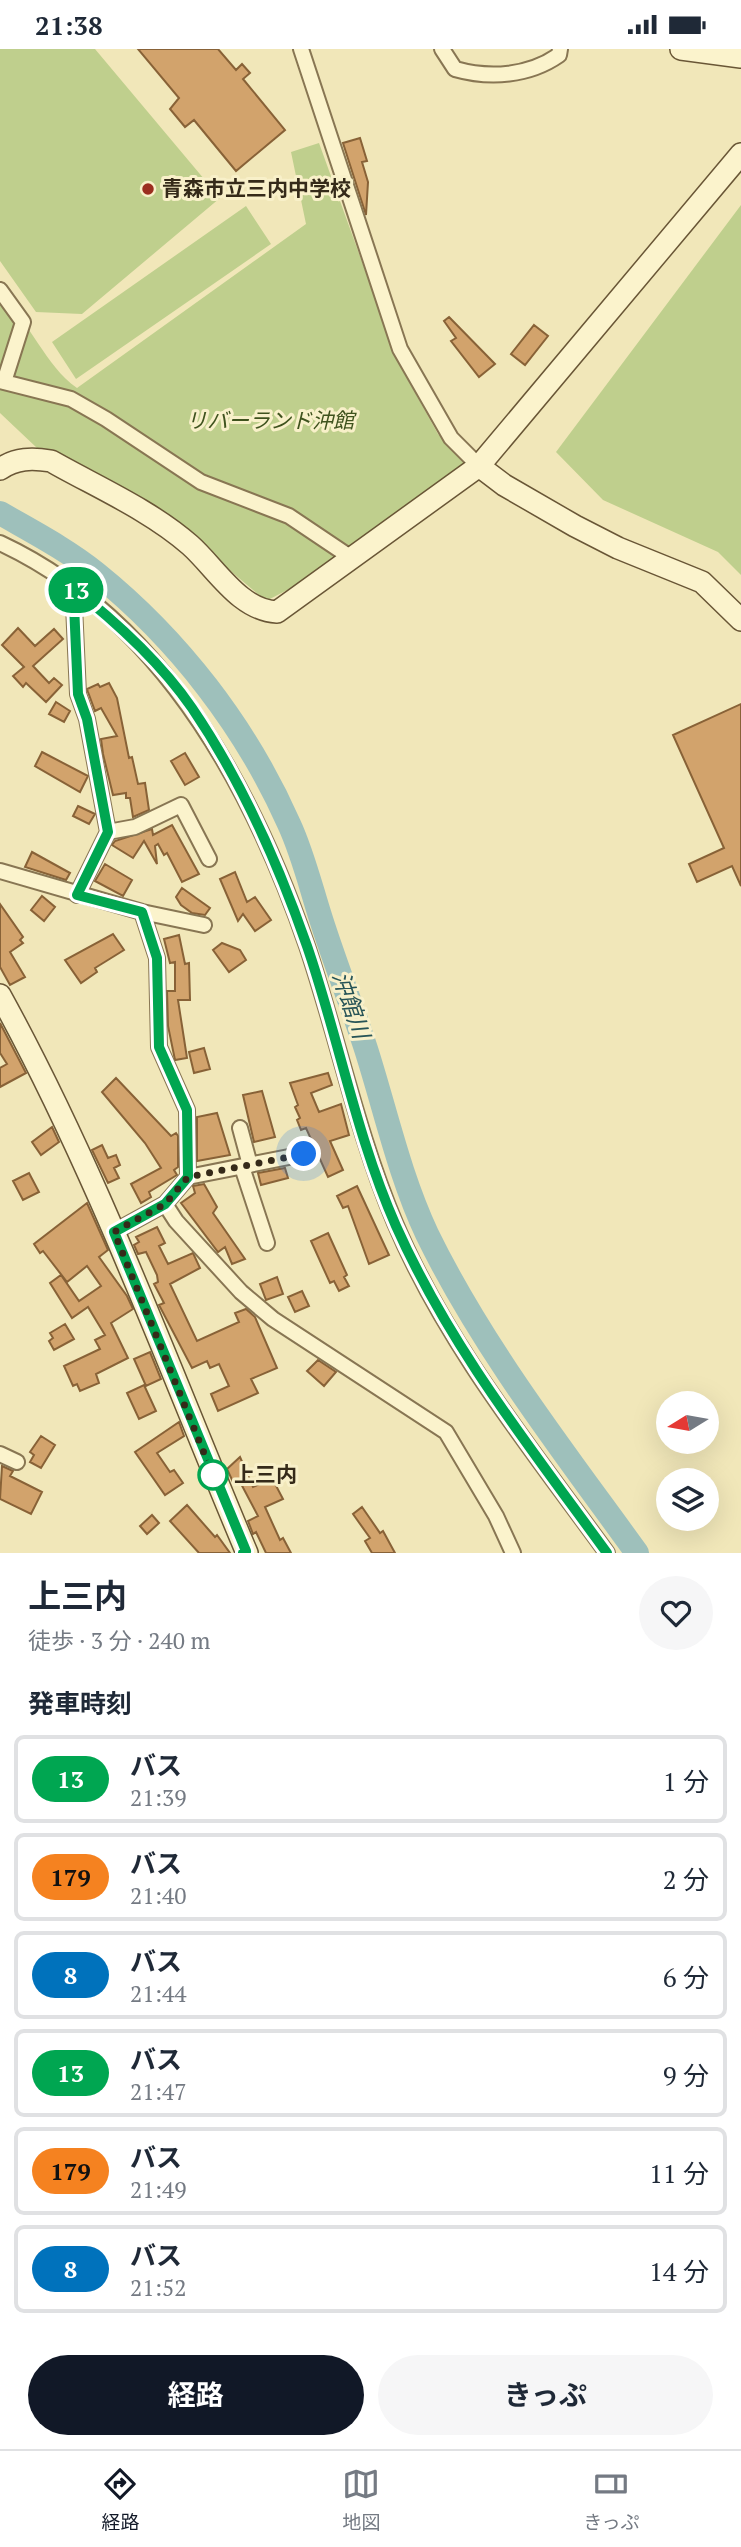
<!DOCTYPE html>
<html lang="ja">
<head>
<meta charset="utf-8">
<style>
	:root { --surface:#fff; --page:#f6f6f7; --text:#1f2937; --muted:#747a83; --line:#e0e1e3; --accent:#111827 }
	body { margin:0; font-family:"PT Serif","Noto Sans JP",serif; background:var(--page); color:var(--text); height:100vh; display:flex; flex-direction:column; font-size:26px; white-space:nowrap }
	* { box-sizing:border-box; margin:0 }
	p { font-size:23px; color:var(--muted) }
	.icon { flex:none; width:38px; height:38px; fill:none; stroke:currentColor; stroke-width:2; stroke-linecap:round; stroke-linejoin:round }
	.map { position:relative; height:1504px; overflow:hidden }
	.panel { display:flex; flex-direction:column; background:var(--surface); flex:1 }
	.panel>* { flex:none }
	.badge { padding:0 14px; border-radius:23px; font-size:24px; line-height:46px }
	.needle { width:46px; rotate:259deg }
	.buttons { position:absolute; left:656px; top:1342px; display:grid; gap:14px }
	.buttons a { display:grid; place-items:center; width:63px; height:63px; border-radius:50%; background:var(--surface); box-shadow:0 7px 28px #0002; font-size:35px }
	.you { position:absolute; width:35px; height:35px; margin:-18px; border:5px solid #fff; border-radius:50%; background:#1a73e8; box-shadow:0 0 0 10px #1a73e833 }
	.map>.badge { position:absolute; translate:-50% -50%; box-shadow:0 0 0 4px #fff }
	h2 { padding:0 28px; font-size:26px; line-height:63px }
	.round { display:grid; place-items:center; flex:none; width:74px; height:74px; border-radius:37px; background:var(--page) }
	.overview { display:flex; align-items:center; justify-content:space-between; height:119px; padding:0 28px }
	h1 { font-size:33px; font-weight:700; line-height:52px }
	.cta { display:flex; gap:14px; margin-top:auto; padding:14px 28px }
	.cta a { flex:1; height:80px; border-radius:42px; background:var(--accent); color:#fff; font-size:28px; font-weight:700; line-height:80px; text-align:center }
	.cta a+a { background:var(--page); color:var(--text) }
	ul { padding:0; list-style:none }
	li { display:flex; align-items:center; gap:21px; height:88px; margin:0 14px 10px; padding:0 14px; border:4px solid var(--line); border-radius:10px }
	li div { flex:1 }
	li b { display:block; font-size:26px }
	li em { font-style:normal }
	li .badge { min-width:77px; font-weight:700; text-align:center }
	.status { display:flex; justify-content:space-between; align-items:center; height:49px; padding:0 35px; background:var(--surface); direction:ltr }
	.status svg { height:19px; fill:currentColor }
	.tab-bar { display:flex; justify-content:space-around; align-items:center; height:98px; border-top:2px solid var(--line); background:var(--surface); font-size:19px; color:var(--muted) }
	.tab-bar a { display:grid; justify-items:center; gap:4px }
	.tab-bar .active { color:var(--accent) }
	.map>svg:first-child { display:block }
	.green { fill:#bfcf8d }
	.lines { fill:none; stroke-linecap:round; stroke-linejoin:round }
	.river { stroke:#9ec0bb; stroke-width:24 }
	.building { fill:#d2a36c; stroke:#886237; stroke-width:2 }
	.street-casing { stroke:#887653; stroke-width:18 }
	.secondary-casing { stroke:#695636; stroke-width:24 }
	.street { stroke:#fbf3cc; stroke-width:14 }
	.secondary { stroke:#fbf3cc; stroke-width:21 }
	.line-casing { stroke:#fff; stroke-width:16 }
	.line { stroke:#00a651; stroke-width:10 }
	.walk { stroke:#352a19; stroke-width:7; stroke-dasharray:0 12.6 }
	.poi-dot { fill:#9b2e1f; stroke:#f8f0c9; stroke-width:2.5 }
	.stop-dot { fill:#fff; stroke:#00a651; stroke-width:3.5 }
	.labels { text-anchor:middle; stroke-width:6; stroke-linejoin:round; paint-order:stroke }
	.poi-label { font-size:21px; font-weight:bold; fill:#352a19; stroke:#f8f0c9; text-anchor:start }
	.park-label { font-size:21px; font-style:italic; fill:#3f531e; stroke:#f8f0c9 }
	.stop-label { font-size:21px; font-weight:bold; fill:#352a19; stroke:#f8f0c9; text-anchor:start }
	.water-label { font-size:23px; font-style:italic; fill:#275457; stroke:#f8f0c9 }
</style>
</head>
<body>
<div class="status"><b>21:38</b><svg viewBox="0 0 49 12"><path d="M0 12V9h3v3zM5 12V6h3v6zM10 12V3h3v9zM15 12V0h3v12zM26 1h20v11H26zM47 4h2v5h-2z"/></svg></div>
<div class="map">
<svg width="741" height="1504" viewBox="0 0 741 1504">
	<rect width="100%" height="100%" fill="#f1e7b9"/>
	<path class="green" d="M0,0H95L220,149L82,265L36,263L0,212Z
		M319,94L399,315L438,385L469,415L293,538L266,552L161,463L37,399L0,364V249C32,273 44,316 77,339L306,175L291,103Z
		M741,156V526L718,503L603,451L556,403Z
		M246,157L271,195L76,330L52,293Z"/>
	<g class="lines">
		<path class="river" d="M0,464C33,483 66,500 96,524C178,590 246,678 289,775C303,805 311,839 321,870C335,914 352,957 366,1000C386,1063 399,1125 427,1185C482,1298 564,1403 637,1504"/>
	</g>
	<path class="building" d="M138,0H218L236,21L242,15L250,24L243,30L285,81L236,122L194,71L185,78L170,60L179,49Z
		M360,89L367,112L362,113L368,133L366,166L343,94Z
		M449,268L495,315L479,328L451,292L456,289L444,272Z
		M534,276L548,287L525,316L511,305Z
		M18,579L35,597L54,580L63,590L33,617L49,634L54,629L62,636L46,653L26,634L23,638L13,627L24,618L2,596Z
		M109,634L117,649L129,709L132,708L138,735L145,734L149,761L133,768L130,749H126V744L113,746L103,705L101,690L117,687L101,659L95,662L88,643L87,640L98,635L100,638Z
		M56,653L70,662L64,673L49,665Z
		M741,655V837L732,817L697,833L689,815L724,799L673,686Z
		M42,703L88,727L80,743L35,717Z
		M185,704L199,728L185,736L171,712Z
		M78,757L95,765L89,775L73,767Z
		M172,776L199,825L182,833L167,804L164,806L158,795L155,797L157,815L144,792L133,809L112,796L115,792L152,780L153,786Z
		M32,803L70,824L66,831L25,818Z
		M105,815L132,831L123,847L95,832Z
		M235,823L247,853L255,848L271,871L255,882L243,865L238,872L220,830Z
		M182,839L210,859L205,866L192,864L181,856L176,848Z
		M42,847L55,858L44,872L31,861Z
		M0,855L23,888L20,891L23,894L10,903L25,928L10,936L0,918Z
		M113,885L124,901L95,919L97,923L81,934L65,911Z
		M179,886L185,915L189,914L190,951H178L187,1009L175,1011L168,977L167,942H175V913L170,914L164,890Z
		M222,894L240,901L246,911L229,923L213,901Z
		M0,974L26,1024L0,1038V1019L7,1015L0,1004Z
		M204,999L210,1020L194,1024L189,1003Z
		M328,1024L332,1036L311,1044L319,1063L341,1055L349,1086L330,1092L343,1121L328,1128L306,1079L301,1081L297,1071L300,1069L295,1058L298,1056L290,1034Z
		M116,1029L171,1087L176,1084L178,1087V1118L174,1121L177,1126L149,1143L151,1148L141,1154L131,1135L161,1119L145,1094L102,1043Z
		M262,1042L275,1088L254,1093L243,1046Z
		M217,1064L230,1106L197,1112V1068Z
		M52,1078L59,1093L41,1106L32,1093Z
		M102,1096L108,1109L116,1106L120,1116L114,1119L119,1129L108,1134L92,1101Z
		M285,1119L288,1129L261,1136L258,1124Z
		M29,1124L39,1143L23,1151L13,1132Z
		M204,1135L217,1158L213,1164L245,1210L232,1215L225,1198L218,1203L181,1154L195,1144L193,1137Z
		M357,1137L389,1206L369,1215L348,1157L343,1159L337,1147Z
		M87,1154L108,1201L99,1208L127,1247L133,1260L111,1274L128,1309L96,1325L99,1334L80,1342L77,1335L73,1337L64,1317L100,1300L95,1291L105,1286L88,1258L72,1269L50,1234L61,1226L79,1252L101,1237L87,1217L67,1233L43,1202L40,1204L34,1195Z
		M157,1178L165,1194L159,1197L168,1215L193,1204L200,1219L170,1235L197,1292L239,1273L235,1264L246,1260L255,1268L277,1319L251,1330L258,1344L218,1362L211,1345L229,1337L219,1315L210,1319L207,1312L192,1319L159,1256L164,1254L154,1235L158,1233L157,1226L146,1203L138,1205L134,1196L139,1193L136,1188Z
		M328,1184L347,1226L344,1228L349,1237L339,1242L334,1232L330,1234L311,1192Z
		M277,1228L283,1245L266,1251L260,1235Z
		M302,1242L309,1257L295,1263L288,1248Z
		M65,1275L74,1290L54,1301L49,1292L53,1289L50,1284Z
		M150,1303L161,1330L146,1337L134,1310Z
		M318,1311L336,1323L324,1337L307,1322Z
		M144,1336L156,1362L139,1370L127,1344Z
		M179,1373L184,1387L157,1404L170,1423L174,1421L183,1434L165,1446L135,1403Z
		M41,1387L55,1396L41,1419L30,1413L34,1406L30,1403Z
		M240,1408L253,1438L272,1429L283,1450L265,1458L280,1491L283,1489L291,1504H266L256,1483L253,1485L248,1472L258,1467L239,1431L233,1433L227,1420Z
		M2,1417L13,1422L10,1427L42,1443L31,1465L0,1450Z
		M187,1456L215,1488L217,1486L230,1504H199L170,1472Z
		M362,1458L380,1484L383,1482L395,1504H372L365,1492L370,1489L353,1465Z
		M152,1466L159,1474L147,1485L140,1477Z"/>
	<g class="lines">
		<defs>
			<path id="street" d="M301,0L400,300L451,389L479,417
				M442,0L455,20C490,30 529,27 559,6L560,0
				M0,241L23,273L4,333
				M0,332L71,350L106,370L201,433L289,467L353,510
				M0,494C161,569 252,737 307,897C338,989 357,1084 395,1174C446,1295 530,1398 607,1504
				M68,535L74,557L78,645L87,670L108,783
				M0,822L142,863L204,876
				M77,846L108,783L135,778L181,756L209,810
				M142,863L157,909L159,998L187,1061L188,1128
				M240,1079L250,1116
				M242,1118L267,1194
				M165,1155L188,1128L304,1105
				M114,1183L165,1155L176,1172L241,1243L273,1270L446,1383L496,1467L513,1504
				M0,1405L17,1413"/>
			<path id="secondary" d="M681,0L741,8
				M479,417L504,436L575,477L618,499L702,533L741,571
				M0,420C16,409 32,409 51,412C97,438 150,461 190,496C216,519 239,561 277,563L479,417L741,105
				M0,946C98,1124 168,1317 247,1504"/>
		</defs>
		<use href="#street" class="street-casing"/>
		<use href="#secondary" class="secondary-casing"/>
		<use href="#street" class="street"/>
		<use href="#secondary" class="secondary"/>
	</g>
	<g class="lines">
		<defs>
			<path id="line" d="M243,1504L246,1502L114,1183L165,1155L188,1128L187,1061L159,998L157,909L142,863L77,846L108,783L87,670L78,645L74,556L68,535C113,570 159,611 192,659C241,731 278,814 307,897C339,990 356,1087 396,1177C450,1298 530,1398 607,1504"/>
		</defs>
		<use href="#line" class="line-casing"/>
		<use href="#line" class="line"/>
		<path class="walk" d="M213,1426L114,1183L165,1155L188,1128L304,1105"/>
	</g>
	<circle class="poi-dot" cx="148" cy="140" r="7"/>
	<circle class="stop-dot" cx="213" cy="1426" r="14"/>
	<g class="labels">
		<g class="poi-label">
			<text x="162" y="147">青森市立三内中学校</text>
		</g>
		<g class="park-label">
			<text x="270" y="379">リバーランド沖館</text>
		</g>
		<g class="stop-label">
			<text x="234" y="1433">上三内</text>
		</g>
		<g class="water-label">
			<text transform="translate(351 956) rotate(71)" y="8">沖館川</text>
		</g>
	</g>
</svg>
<div class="buttons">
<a><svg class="needle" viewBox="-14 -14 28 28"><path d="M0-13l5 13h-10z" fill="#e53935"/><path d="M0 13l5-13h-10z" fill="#747a83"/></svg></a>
<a><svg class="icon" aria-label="layers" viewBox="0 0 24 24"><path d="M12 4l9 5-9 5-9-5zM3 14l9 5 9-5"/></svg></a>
</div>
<div class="you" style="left:304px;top:1105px"></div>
<b class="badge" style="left:76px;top:541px;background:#00a651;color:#fff">13</b>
</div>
<section class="panel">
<div class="overview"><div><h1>上三内</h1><p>徒歩 · 3 分 · 240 m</p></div><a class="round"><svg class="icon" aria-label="heart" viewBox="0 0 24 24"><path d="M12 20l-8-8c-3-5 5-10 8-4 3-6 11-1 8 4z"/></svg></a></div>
<h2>発車時刻</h2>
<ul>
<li><span class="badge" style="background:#00a651;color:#fff">13</span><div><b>バス</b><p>21:39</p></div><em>1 分</em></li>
<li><span class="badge" style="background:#f58220;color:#111">179</span><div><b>バス</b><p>21:40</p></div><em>2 分</em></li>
<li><span class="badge" style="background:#0072bc;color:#fff">8</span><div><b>バス</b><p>21:44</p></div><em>6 分</em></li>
<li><span class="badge" style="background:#00a651;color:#fff">13</span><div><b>バス</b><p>21:47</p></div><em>9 分</em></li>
<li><span class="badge" style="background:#f58220;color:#111">179</span><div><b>バス</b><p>21:49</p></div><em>11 分</em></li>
<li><span class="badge" style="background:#0072bc;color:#fff">8</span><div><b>バス</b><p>21:52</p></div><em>14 分</em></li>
</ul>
<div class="cta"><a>経路</a><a>きっぷ</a></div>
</section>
<nav class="tab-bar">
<a class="active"><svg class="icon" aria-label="directions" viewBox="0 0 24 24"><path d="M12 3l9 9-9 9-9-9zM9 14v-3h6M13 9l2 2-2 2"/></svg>経路</a>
<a><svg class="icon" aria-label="map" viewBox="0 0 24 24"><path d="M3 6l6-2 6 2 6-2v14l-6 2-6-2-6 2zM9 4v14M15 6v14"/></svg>地図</a>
<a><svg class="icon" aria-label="tickets" viewBox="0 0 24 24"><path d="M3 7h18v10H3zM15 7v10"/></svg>きっぷ</a>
</nav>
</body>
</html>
